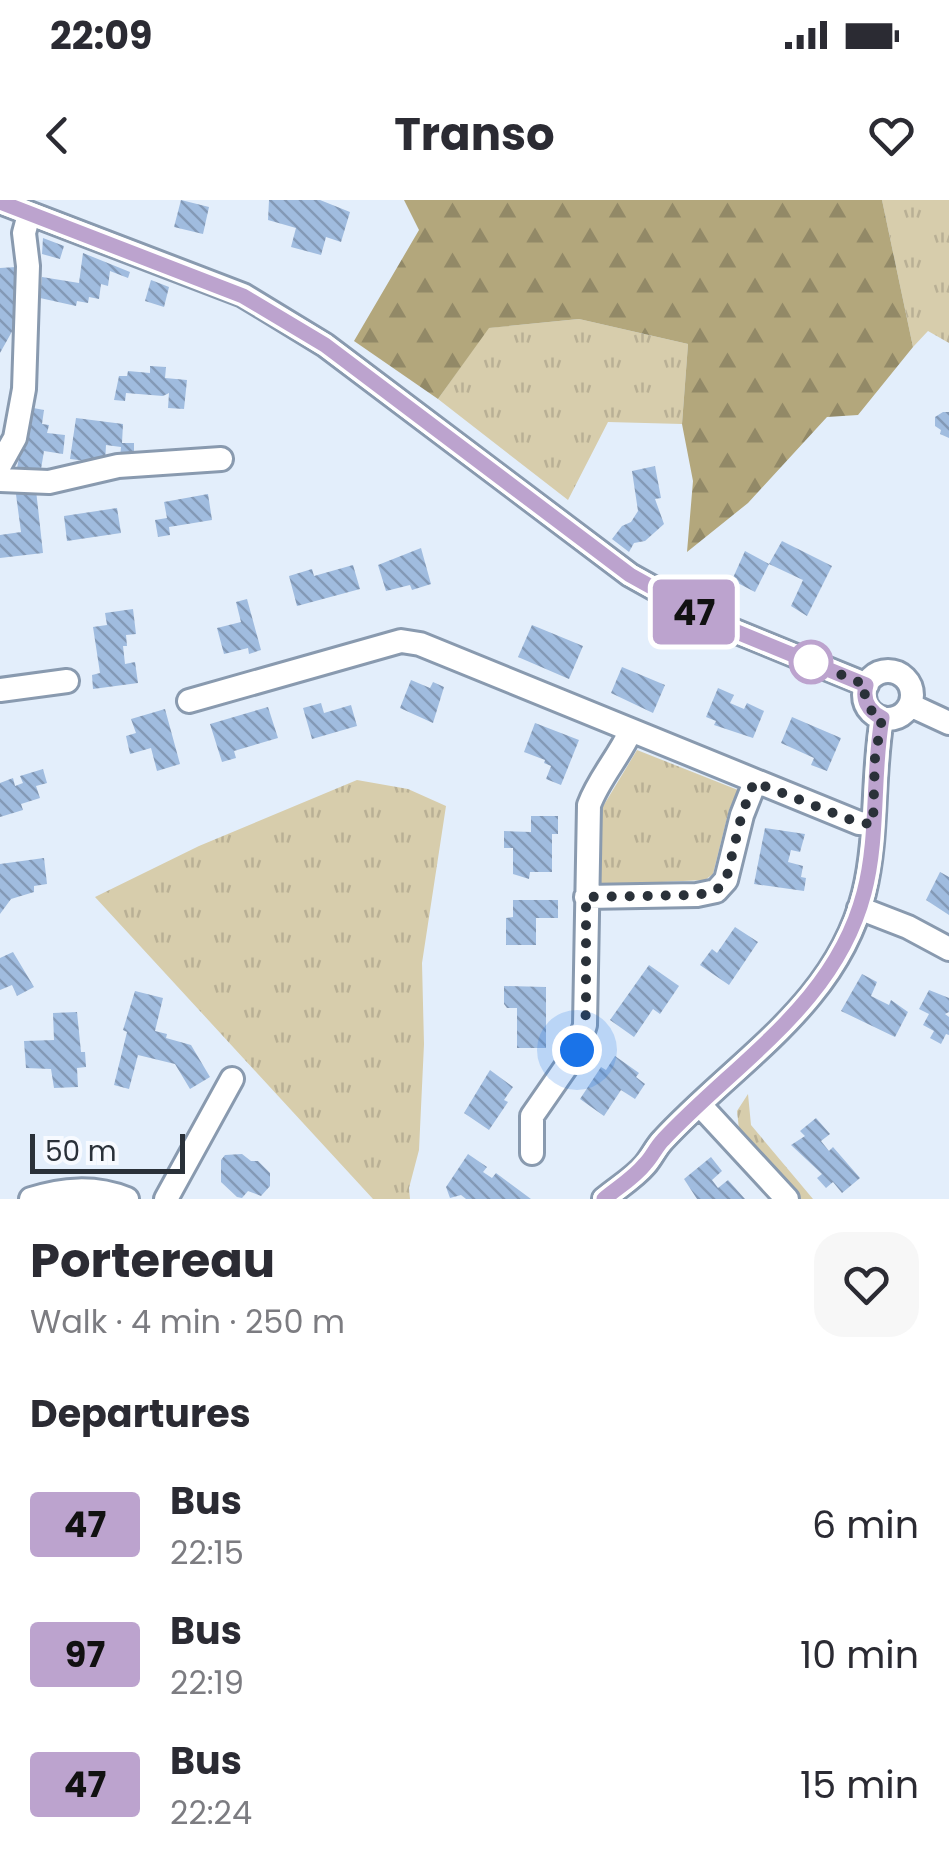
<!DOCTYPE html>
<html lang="en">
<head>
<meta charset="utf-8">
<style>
	:root { --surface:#fff; --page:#f7f7f7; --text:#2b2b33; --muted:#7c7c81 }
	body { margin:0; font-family:Poppins,sans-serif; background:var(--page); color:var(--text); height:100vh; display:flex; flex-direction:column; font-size:38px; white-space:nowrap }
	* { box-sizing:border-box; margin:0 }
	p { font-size:32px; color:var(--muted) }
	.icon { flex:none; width:55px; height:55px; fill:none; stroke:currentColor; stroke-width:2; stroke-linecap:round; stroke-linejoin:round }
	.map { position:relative; height:999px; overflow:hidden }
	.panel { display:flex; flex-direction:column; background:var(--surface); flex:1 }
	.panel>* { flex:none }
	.badge { padding:0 20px; border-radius:8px; font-size:35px; line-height:65px }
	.scale { position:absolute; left:30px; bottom:25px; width:155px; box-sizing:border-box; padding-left:10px; border:5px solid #2a3139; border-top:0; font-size:28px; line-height:35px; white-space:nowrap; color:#2a3139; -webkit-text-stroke:8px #f7faff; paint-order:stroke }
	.you { position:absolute; width:50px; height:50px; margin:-25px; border:8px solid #fff; border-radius:50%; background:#1a73e8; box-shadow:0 0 0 15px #1a73e833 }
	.map>.badge { position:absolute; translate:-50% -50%; box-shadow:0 0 0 5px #fff }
	h2 { padding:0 30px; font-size:38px; line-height:90px }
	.round { display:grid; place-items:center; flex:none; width:105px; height:105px; border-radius:30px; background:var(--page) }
	.summary { display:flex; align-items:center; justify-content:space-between; height:170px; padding:0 30px }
	h1 { font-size:48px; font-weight:700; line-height:75px }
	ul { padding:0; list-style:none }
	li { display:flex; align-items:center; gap:30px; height:130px; padding:0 30px }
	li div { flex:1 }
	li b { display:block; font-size:38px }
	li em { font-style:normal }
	li .badge { min-width:110px; font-weight:700; text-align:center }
	.status { display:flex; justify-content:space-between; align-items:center; height:70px; padding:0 50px; background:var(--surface); direction:ltr }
	.status svg { height:28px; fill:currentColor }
	header { display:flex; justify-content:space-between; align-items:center; height:130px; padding:0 30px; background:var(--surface); font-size:45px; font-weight:700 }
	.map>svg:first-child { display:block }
	.grass { fill:url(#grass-tufts) }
	.forest { fill:url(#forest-firs) }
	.building { fill:url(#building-back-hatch) }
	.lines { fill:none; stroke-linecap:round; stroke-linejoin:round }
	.minor-casing { stroke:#899aaf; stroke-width:28 }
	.minor { stroke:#fff; stroke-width:22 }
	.line-casing { stroke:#fff; stroke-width:22 }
	.line { stroke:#bca3ce; stroke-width:15 }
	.walk { stroke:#2a3139; stroke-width:10; stroke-dasharray:0 18 }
	.stop-dot { fill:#fff; stroke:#bca3ce; stroke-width:5 }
</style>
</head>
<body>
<div class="status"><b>22:09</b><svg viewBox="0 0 49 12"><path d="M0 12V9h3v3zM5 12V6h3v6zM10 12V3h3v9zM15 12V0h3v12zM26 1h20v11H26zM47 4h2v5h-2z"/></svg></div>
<header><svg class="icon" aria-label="back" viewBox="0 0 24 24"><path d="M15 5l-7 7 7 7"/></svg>Transo<svg class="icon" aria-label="heart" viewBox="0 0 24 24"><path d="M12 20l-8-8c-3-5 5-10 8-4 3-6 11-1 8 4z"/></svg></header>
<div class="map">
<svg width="949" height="999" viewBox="0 0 949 999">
	<defs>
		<pattern id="grass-tufts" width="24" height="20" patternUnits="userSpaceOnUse" patternTransform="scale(2.5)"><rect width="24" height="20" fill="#d7cdac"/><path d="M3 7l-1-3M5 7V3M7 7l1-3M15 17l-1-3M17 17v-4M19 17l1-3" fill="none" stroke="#b9b095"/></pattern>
		<pattern id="forest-firs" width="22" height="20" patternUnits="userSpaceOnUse" patternTransform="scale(2.5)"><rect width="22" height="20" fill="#b3a77c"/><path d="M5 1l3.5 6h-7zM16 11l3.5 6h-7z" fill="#928967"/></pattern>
		<pattern id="building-back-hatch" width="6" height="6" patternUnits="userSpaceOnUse" patternTransform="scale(2.5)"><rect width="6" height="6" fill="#a0bcdf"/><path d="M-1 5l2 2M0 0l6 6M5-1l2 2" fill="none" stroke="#8399b6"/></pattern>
	</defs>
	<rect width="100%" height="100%" fill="#e3eefb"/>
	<path class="grass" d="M882,0H949V143L928,131L913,147Z
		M579,119L688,144L682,224L608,222L568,300L438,199L488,128Z
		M637,550L738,590L729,610L713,674L705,680L597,685L599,613Z
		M357,580L408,589L446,606L422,763L424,844L419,950L409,988L410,999H373L95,697L199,646Z
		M748,894L751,925L813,999H797L739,929L737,911Z"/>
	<path class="forest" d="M404,0H882L913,147L858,215L827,217L748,303L687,352L693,281L682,224L688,144L579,119L489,128L438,199L354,141L419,30Z"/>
	<path class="building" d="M181,0L209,7L203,34L174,27Z
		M269,0H320L350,12L341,42L326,37L321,55L291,47L296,28L268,20Z
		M43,38L64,46L60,59L42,54Z
		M83,53L130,72L128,78L110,71L108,86L101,84L99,99L89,97L88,103L77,101L76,106L40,98L42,77L79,83Z
		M16,67L19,119L0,153V68Z
		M151,80L169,87L164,107L145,101Z
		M150,166L166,167L165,178L187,180L184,209L168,208L169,193L163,196L126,193L125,201L114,200L119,176H127L128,171L150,173Z
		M28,207L44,210L42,224L49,225L47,233L65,235L63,254L44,251L40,275L16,274Z
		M943,212H949V238L940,234L941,230L935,226V217Z
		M76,218L123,224L122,243H134V256L120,258L121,247L106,245L105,263L70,259Z
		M655,266L661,298L655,299L664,324L645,341L634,343L629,352L612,339L622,326L631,322L638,311L632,271Z
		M15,287L36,290L43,353L0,358V335L21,332Z
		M208,294L212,320L169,327L170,335L158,337L155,320L167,318L164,302Z
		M117,308L121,333L67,341L64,316Z
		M782,341L832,366L807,416L791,406L803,380L769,364L755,392L732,380L745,351L769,364Z
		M421,348L431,384L412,390L410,385L386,391L378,365Z
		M353,365L360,389L297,406L289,376L312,369L314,376Z
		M247,399L261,450L249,454L248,448L224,454L217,428L241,422L236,402Z
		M133,409L136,434L126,435L127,446H123L125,464L135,462L138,483L93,489L92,475L100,473L93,427L107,425L105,413Z
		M532,425L583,446L569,479L518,457Z
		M622,467L665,485L653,513L611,493Z
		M411,480L430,488L433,482L444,487L433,523L400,508Z
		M718,488L734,495L730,503L744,509L747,503L764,511L753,538L714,525L716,521L706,517Z
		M321,503L324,513L351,505L357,526L312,539L303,508Z
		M268,507L278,538L234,551L236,558L222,562L210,524Z
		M165,509L180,564L157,571L151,548L130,554L126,536L136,533L131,519Z
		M792,517L841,538L827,571L811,565L814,558L781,543Z
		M535,523L579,540L561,585L546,579L551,566L544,563L545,560L524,552Z
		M43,569L47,583L36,586L40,598L21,604L23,610L0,617V583L13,578L15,586L23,583L20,576Z
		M531,616H558V634H552V672H530L529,679L513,674V648H504V631L531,632Z
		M765,628L805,634L800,652L791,650L788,662L803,666L801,677L806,678L804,691L754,684Z
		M44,658L47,684L34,686V692L11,699L0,714V664Z
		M940,672L949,677V715L926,700Z
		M513,700H558V718H536V745H506V718L513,717Z
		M735,727L758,742L729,785L700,765L712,749L717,753Z
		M13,752L34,787L17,796L12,785L0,790V758Z
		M649,765L679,786L660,814L653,809L634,837L610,820Z
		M862,774L877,782L871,796L889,805L891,800L908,812L895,837L841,811Z
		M504,786L546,787V848H517V808H507L504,804Z
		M929,790L949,798V812L945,814L949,817V835L946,834L941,844L930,838L934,831L923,825L929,814L919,809Z
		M135,791L163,798L155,831L167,834L166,838L191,845L210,877L190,889L175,864L138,855L129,889L114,885L127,832L123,830Z
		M77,812L81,852H85L86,867L77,868L78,887L54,888L51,869L26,868L24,841L54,840L53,813Z
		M615,856L639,873L636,877L645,884L635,899L621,890L604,916L580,899L601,867L606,870Z
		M490,870L513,887L504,900L508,902L489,930L464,913Z
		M816,918L830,934L821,941L829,951L833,947L860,978L842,993L833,982L826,988L817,978L822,974L791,945L805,936L800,931Z
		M242,954L251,961H258L270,973V986L261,996L248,991L242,998L237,997L221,982V960L225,955Z
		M468,954L487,967L483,972L492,978L496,973L531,999H466L461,995L450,998L446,987Z
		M711,957L722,971L712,980L718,988L728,980L745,999H697L684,979Z"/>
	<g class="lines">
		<defs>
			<path id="minor" d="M0,2L243,95L325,145L630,375L720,425L867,485
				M0,265L15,238L24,189L28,66L24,33L29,14
				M0,280L49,282L118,266L221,259
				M864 495a24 24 0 1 1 48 0a24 24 0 1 1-48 0Z
				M0,490L67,481
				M189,501L401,441L420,444L859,623L873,624
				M910,505L949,523
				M586,697L697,695L716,691L726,680L742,615L755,582
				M859,708L908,727L949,749
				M701,906L787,999
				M532,953V916L577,851L585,825L589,605C599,578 619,557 631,530
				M31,999C63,989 94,986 127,999
				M166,999L232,879
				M604,999C617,988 634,978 645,965C652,957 656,947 663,940C736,861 836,805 864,693C878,636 872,576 882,518"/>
		</defs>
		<use href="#minor" class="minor-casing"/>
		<use href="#minor" class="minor"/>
	</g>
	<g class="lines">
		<defs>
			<path id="line" d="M0,2L243,96L325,145L630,375L720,425L866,485C862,500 868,511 882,518C872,576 879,636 864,693C835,804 737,861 663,940C656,947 652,957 645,964C634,978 617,988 604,999"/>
		</defs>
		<use href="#line" class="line-casing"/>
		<use href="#line" class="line"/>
		<path class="walk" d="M577,850L585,825L586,809V697L697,695L716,691L726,680L742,614L754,582L859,623L873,624L875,558L882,518C868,511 862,500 866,485L794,455L811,462"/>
	</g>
	<circle class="stop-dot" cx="811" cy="462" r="20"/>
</svg>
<div class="scale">50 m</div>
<div class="you" style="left:577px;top:850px"></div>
<b class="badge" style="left:694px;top:412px;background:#bca3ce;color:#111">47</b>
</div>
<section class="panel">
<div class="summary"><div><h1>Portereau</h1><p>Walk · 4 min · 250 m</p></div><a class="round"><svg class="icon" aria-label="heart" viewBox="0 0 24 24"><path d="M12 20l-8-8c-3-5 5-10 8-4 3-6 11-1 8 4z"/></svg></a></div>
<h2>Departures</h2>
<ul>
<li><span class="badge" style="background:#bca3ce;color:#111">47</span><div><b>Bus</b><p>22:15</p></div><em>6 min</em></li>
<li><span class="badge" style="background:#bca3ce;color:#111">97</span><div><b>Bus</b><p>22:19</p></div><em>10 min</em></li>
<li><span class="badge" style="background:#bca3ce;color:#111">47</span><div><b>Bus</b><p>22:24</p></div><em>15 min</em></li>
</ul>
</section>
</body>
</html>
